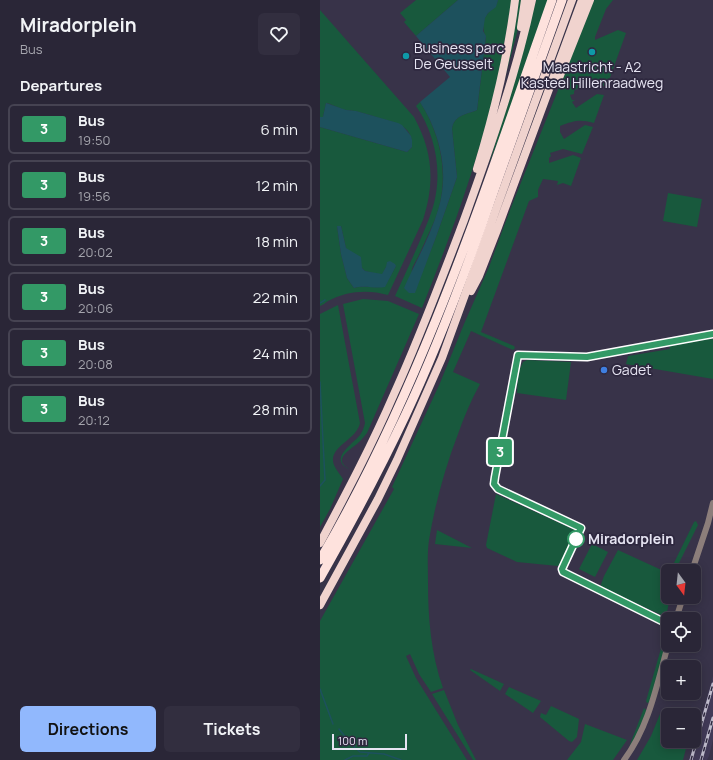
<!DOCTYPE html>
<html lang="en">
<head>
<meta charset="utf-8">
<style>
	:root { --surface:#2a2637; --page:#322e3f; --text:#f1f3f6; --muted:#a5a5ad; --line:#464352; --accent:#91b8fd }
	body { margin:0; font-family:Manrope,sans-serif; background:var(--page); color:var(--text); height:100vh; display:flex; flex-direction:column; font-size:15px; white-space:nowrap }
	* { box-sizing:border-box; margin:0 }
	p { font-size:13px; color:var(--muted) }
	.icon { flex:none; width:22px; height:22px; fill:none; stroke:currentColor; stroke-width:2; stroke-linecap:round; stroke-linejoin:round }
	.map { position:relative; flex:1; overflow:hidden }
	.sheet { display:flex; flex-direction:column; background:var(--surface); width:320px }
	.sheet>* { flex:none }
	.badge { padding:0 8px; border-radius:3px; font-size:14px; line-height:26px }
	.needle { width:26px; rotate:165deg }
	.controls { position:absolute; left:341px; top:564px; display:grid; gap:8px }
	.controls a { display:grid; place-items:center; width:40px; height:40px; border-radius:6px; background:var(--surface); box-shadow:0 2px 10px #0003,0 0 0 1px var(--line); font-size:20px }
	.scale { position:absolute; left:12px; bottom:10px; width:75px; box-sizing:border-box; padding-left:4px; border:2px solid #e6e4f2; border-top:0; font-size:11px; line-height:14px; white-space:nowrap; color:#e6e4f2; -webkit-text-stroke:3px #2e283f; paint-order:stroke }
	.map>.badge { position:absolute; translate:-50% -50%; box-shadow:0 0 0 2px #fff }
	h2 { padding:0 20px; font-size:15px; line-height:36px }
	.round { display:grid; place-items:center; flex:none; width:42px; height:42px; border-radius:6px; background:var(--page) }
	.headline { display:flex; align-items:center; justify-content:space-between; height:68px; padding:0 20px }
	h1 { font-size:19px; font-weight:700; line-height:30px }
	.cta { display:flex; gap:8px; margin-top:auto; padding:8px 20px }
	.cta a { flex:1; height:46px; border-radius:6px; background:var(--accent); color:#111; font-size:16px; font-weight:700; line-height:46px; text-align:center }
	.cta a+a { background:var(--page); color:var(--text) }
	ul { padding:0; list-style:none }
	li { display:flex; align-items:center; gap:12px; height:50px; margin:0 8px 6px; padding:0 12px; border:2px solid var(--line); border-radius:6px }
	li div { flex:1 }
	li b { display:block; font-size:15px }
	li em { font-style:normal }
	li .badge { min-width:44px; font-weight:700; text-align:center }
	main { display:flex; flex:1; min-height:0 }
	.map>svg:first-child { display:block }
	.built { fill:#413a57 }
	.green { fill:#18593d; fill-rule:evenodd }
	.water { fill:#1d515d }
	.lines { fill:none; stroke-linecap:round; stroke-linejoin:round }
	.stream { stroke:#1d515d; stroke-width:1.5 }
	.tertiary { stroke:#8c7e7b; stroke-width:6 }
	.trunk { stroke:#f0d3ce; stroke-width:8 }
	.motorway { stroke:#fee2dd; stroke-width:9 }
	.rail-casing { stroke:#bfbccc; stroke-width:3 }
	.rail { stroke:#2e283f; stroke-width:1.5; stroke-dasharray:4.5; stroke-linecap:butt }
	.line-casing { stroke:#fff; stroke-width:9 }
	.line { stroke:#396; stroke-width:6 }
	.culture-dot { fill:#0f9aa8; stroke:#2e283f; stroke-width:1.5 }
	.shop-dot { fill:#3f7fe0; stroke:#2e283f; stroke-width:1.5 }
	.stop-dot { fill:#fff; stroke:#396; stroke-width:2 }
	.labels { text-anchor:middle; stroke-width:3.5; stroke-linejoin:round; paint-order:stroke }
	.poi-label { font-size:14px; fill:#e6e4f2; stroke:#2e283f; text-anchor:start }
	.stop-label { font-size:14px; font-weight:bold; fill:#e6e4f2; stroke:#2e283f; text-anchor:start }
</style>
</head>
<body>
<main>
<section class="sheet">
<div class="headline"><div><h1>Miradorplein</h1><p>Bus</p></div><a class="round"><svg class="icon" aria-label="heart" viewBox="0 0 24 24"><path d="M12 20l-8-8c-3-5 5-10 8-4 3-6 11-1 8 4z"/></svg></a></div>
<h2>Departures</h2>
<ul>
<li><span class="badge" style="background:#396;color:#fff">3</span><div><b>Bus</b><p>19:50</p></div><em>6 min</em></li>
<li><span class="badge" style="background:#396;color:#fff">3</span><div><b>Bus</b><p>19:56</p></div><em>12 min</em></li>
<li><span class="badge" style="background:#396;color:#fff">3</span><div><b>Bus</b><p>20:02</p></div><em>18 min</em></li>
<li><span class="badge" style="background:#396;color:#fff">3</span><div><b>Bus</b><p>20:06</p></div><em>22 min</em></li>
<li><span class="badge" style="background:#396;color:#fff">3</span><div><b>Bus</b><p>20:08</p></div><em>24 min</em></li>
<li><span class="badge" style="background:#396;color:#fff">3</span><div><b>Bus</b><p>20:12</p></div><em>28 min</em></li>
</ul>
<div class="cta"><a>Directions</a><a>Tickets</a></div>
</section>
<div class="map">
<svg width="393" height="760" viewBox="0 0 393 760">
	<rect width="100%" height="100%" fill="#383349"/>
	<path class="built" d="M393,676V740L389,756L387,760H369Z"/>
	<path class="green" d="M96,0H138L96,36L84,22L86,20L80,13Z
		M178,0H192C186,33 181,66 173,98C155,170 129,240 102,308L75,296C85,274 95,253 104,231C109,219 114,207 116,193C121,164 113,130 96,106L100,102C123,138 131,184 113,224C108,235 103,246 98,257C96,261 93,265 92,269C91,276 94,286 94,293L116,237L137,177L132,129C134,115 145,115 157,110L166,37C162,29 162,19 169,12C174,8 176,7 178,0Z
		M198,0H202L197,33L178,103Z
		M216,0H229L189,113L169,164L185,111Z
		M274,0H293L286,9L275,37V40L298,30L306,33L287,86C277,86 262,83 254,91V94L250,95L252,100H255L252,102L256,108L277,94L284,95L274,123C259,119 254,121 240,126V132L244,139L265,125L273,127L262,154L243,149L230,153L231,156L229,158V163L253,155L261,158L251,186L243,183L237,185L238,181L223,179L218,190V197L209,201L161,332L194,346L195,348L193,350L151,331L133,372L160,384C151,400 144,417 138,434C125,468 115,504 109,540C107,554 108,569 108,583C108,618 111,654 123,688L111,692L99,674L90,654L86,656L96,678L147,760H0V621L74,489L72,487L120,383L144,324L169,267L190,210Z
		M0,10L94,117C113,152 115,182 103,220L68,295C48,289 26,291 8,301C5,303 3,305 0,306V127L87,152L92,147C93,125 76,123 59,118C48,114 38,111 26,110C19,109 13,104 6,103L3,117H0ZM17,226H21L26,248L42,268L45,271L62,275L66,267L76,266L65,286C55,289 45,285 34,288L27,278L21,254Z
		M348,193L382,199L377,227L343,221Z
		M43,299L68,301L99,314L47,433C44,436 42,440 38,443C30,450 12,459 29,469C8,459 33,444 40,435C43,431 44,427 45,423L23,304Z
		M18,305L40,423C37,440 7,447 14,465C16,470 20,474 23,479L10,509L0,527V314Z
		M384,339H393V379L306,364L308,356L350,349L349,346Z
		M207,360L251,362L246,400L197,393L198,373L203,362Z
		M176,494L255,530C257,538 244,561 238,566L197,562L167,548L166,545Z
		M376,521L378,525L356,569L352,567L374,522Z
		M117,530L152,548L115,544Z
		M272,544L288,552L275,577L259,569Z
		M298,550L348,573V597H350L346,617L280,587L284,576Z
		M346,631H348V636L330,702L327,703L326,701Z
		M151,669L184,684L180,691L150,670Z
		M189,687L221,701L213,713L185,694Z
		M124,690L138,725L156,760H153L112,694Z
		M231,706L259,719L257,737L252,742L249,741L220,717L221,713L226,715Z
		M324,708L327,711L315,738L309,747Z
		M340,714L348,717V741H368L363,760H317L331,736Z
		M265,724L307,740L293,760H247L261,742Z"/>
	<path class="water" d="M138,0H178L176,7L168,13L165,18L163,31L166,36L157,110C145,115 134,115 132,129L137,177L116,237L95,293H89L84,288C95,263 110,237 118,210C130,173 120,133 100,102L130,77L96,36Z
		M6,103L26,110L36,111L78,123L82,125L91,136L92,140V147L87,152L0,127V117H3Z
		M17,226H21L26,248L41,257L42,268L45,271L62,274L66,267L67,262L70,261L75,264L76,266L65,287C55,289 45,285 34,288L27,278L21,254Z"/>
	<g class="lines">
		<path class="stream" d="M0,303L5,300
			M0,382L5,480L0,486
			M0,689L13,724
			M19,729L31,744L40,752L64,754L81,760
			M25,760L33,756H47L49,753"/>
		<path class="tertiary" d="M372,571L388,523L393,503
			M356,619L363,597
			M304,760C329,727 337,684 348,645"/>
		<path class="trunk" d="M201,27L205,0
			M237,83L270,0
			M157,169C174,113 188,57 195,0
			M151,291L159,276L177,230L262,0
			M0,543C26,494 52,445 74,394C100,337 122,278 144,220C170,148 196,75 212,0
			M0,605L58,499L77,460L122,358L252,0"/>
		<path class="motorway" d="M0,560C103,385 165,190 232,0
			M0,578C30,525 59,471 85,416C119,344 147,268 173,193C196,129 219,64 242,0"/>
		<defs>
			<path id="rail" d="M371,760L393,684
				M381,760L393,718"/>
		</defs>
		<use href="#rail" class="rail-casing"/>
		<use href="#rail" class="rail"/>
	</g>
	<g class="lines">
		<defs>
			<path id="line" d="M348,624L243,572L242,569L261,528L178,489L174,484L175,477L198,355L267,357L393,334"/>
		</defs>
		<use href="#line" class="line-casing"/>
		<use href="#line" class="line"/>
	</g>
	<g class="culture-dot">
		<circle cx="272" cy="52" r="4"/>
		<circle cx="86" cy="56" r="4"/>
	</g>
	<circle class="shop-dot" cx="284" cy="370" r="4"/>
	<circle class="stop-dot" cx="256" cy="539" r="8"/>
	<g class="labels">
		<g class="poi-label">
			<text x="94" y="53">Business parc<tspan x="94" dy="16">De Geusselt</tspan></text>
			<text x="272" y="72" text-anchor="middle">Maastricht - A2<tspan x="272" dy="16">Kasteel Hillenraadweg</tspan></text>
			<text x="292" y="375">Gadet</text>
		</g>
		<g class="stop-label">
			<text x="268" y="544">Miradorplein</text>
		</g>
	</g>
</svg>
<div class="controls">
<a><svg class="needle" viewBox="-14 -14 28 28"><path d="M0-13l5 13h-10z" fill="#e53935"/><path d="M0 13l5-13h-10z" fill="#a5a5ad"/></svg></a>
<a><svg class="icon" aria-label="locate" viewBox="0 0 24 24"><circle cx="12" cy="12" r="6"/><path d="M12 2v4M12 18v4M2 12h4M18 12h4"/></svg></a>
<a>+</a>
<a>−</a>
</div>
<div class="scale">100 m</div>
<b class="badge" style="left:180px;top:452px;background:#396;color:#fff">3</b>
</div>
</main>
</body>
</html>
